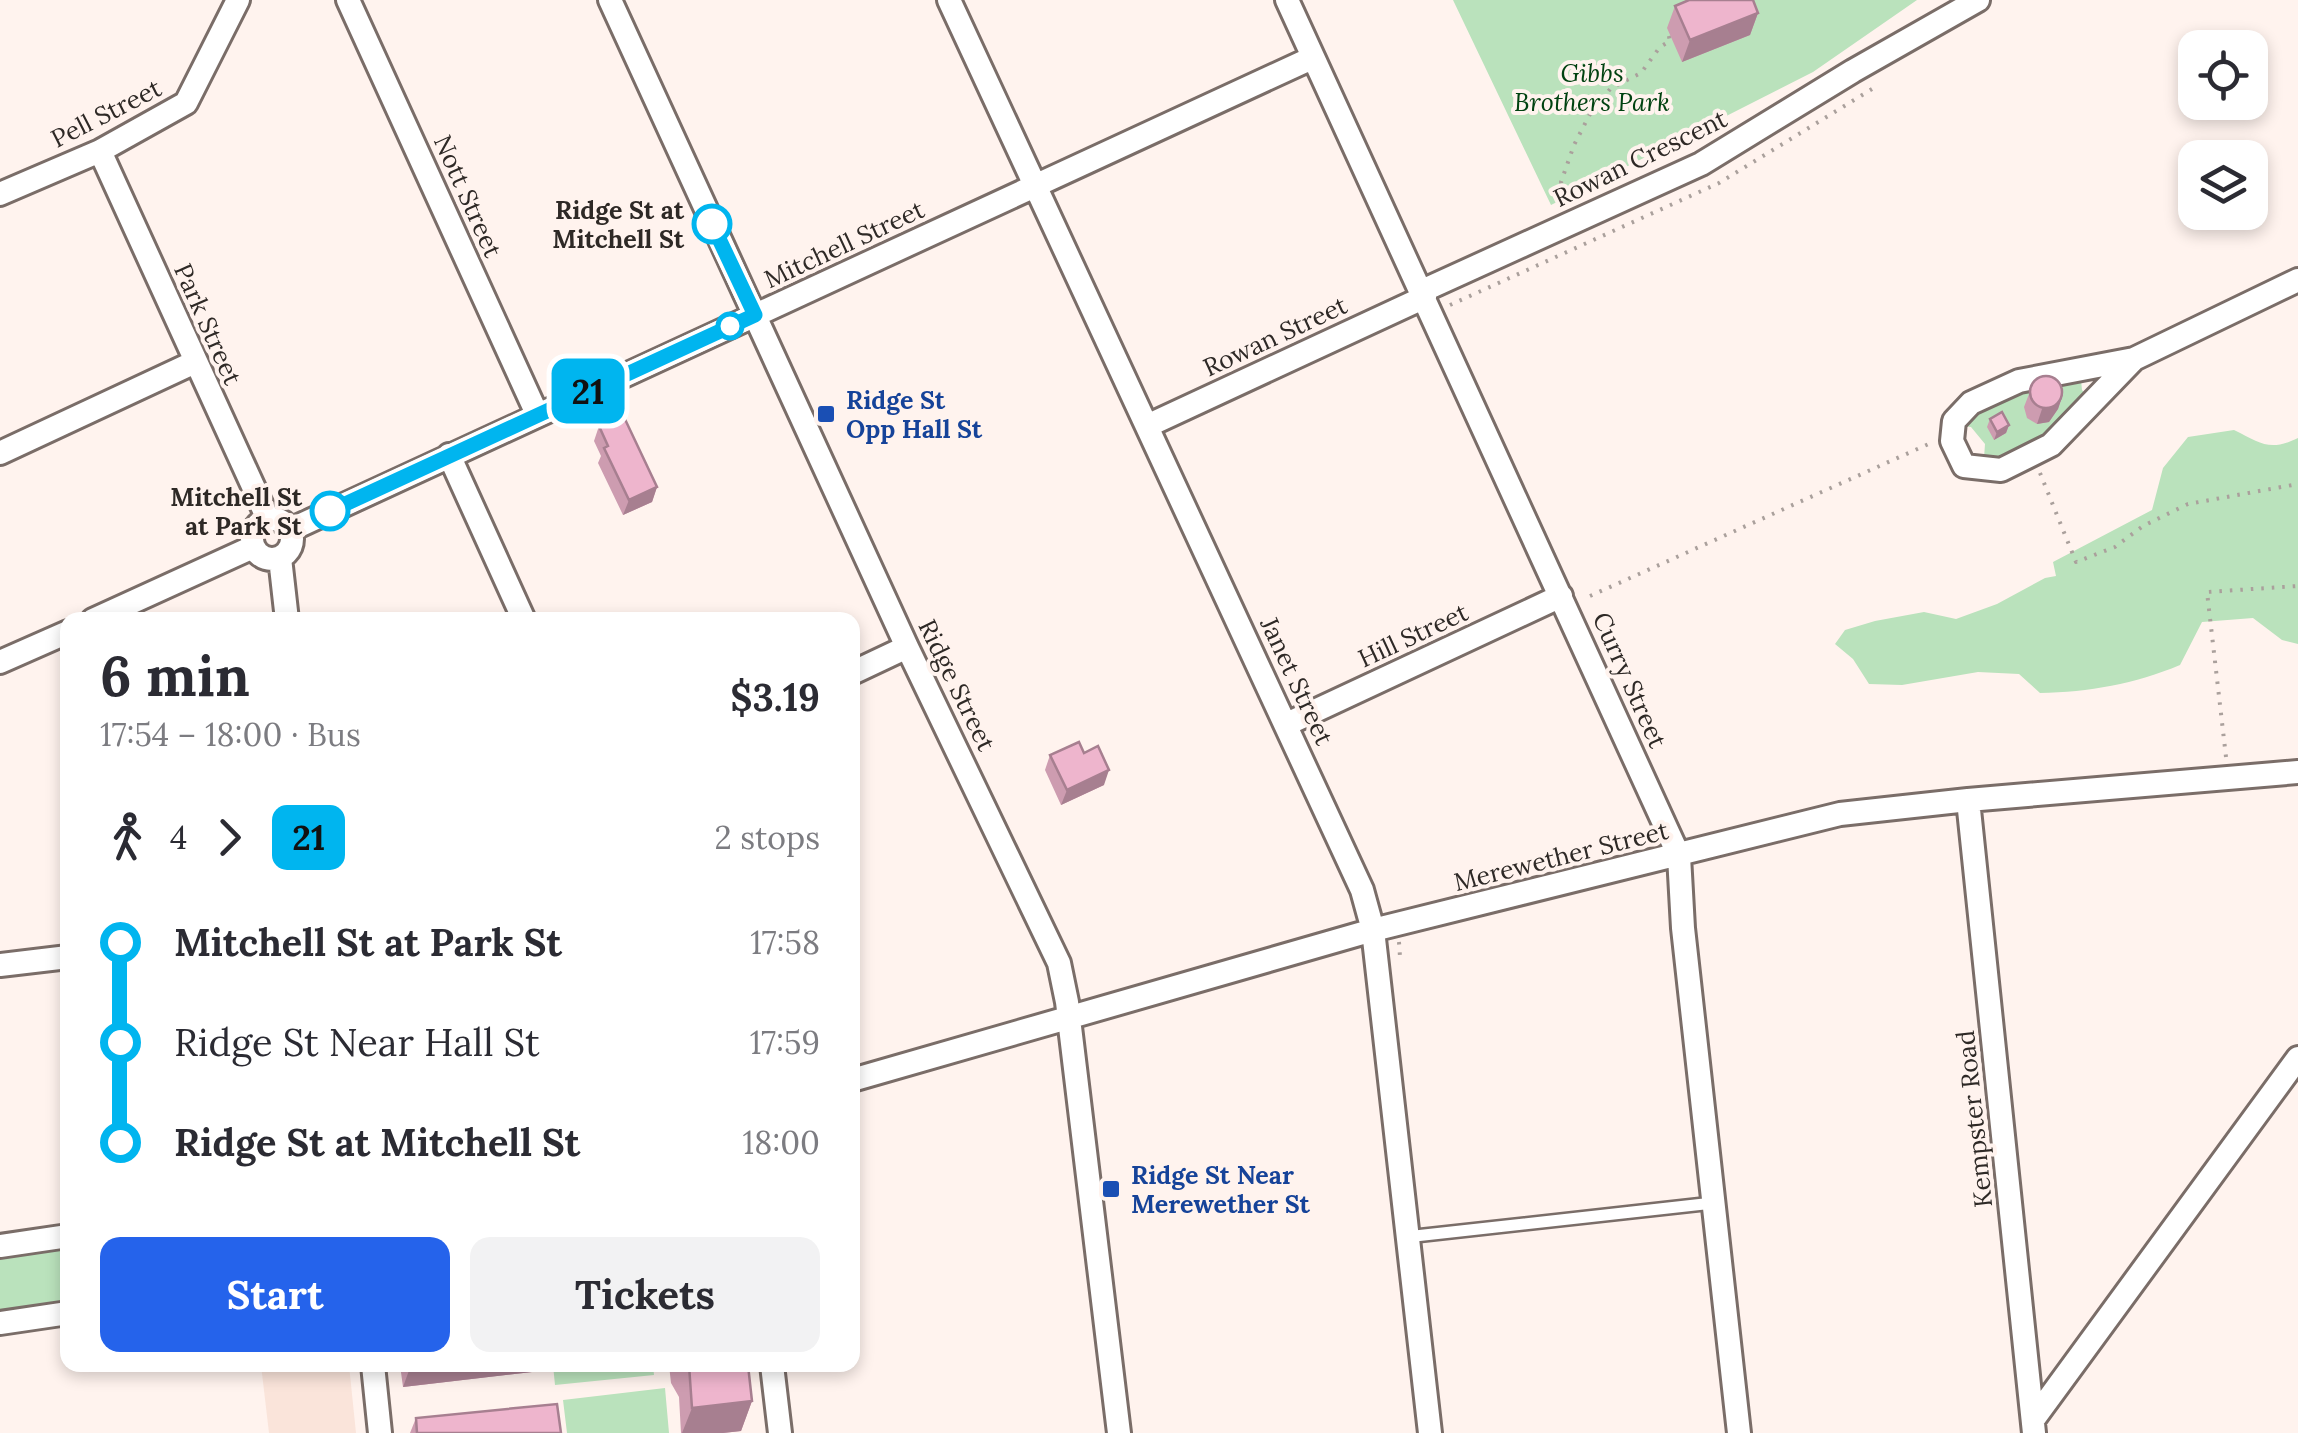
<!DOCTYPE html>
<html lang="en">
<head>
<meta charset="utf-8">
<style>
	:root { --surface:#fff; --page:#f2f2f3; --text:#2b2b33; --muted:#7c7c81; --accent:#2563eb }
	body { margin:0; font-family:Lora,serif; background:var(--page); color:var(--text); height:100vh; display:flex; flex-direction:column; font-size:38px; white-space:nowrap }
	* { box-sizing:border-box; margin:0 }
	p { font-size:32px; color:var(--muted) }
	.icon { flex:none; width:55px; height:55px; fill:none; stroke:currentColor; stroke-width:2; stroke-linecap:round; stroke-linejoin:round }
	.map { position:relative; flex:1; overflow:hidden }
	.panel { position:absolute; left:60px; top:612px; width:800px; height:760px; display:flex; flex-direction:column; background:var(--surface); border-radius:20px; box-shadow:0 5px 15px #0003 }
	.panel>* { flex:none }
	.badge { padding:0 20px; border-radius:15px; font-size:35px; line-height:65px }
	.tools { position:absolute; left:2178px; top:30px; display:grid; gap:20px }
	.tools a { display:grid; place-items:center; width:90px; height:90px; border-radius:20px; background:var(--surface); box-shadow:0 5px 15px #0003; font-size:50px }
	.map>.badge { position:absolute; translate:-50% -50%; box-shadow:0 0 0 5px #fff }
	.legs { display:flex; align-items:center; gap:15px; height:110px; padding:0 40px; font-size:32px }
	.legs p { margin-inline-start:auto }
	.summary { display:flex; align-items:center; justify-content:space-between; height:170px; padding:0 40px }
	h1 { font-size:55px; font-weight:700; line-height:75px }
	.button { display:flex; gap:20px; margin-top:auto; padding:20px 40px }
	.button a { flex:1; height:115px; border-radius:20px; background:var(--accent); color:#fff; font-size:40px; font-weight:700; line-height:115px; text-align:center }
	.button a+a { background:var(--page); color:var(--text) }
	ul { padding:0 40px; list-style:none }
	li { display:flex; align-items:center; gap:35px; height:100px; font-size:38px }
	li i { display:grid; place-items:center; width:15px; height:100%; margin:0 12px; background:currentColor }
	li i::after { content:''; width:25px; height:25px; margin:-12px; border:8px solid; border-radius:50%; background:var(--surface) }
	li p { margin-inline-start:auto }
	li:first-child i { background:linear-gradient(#0000 50%,currentColor 0) }
	li:last-child i { background:linear-gradient(currentColor 50%,#0000 0) }
	.map>svg:first-child { display:block }
	.built { fill:#fae4da }
	.green { fill:#bae2bc }
	.lines { fill:none; stroke-linecap:round; stroke-linejoin:round }
	.lane-casing { stroke:#7a6d68; stroke-width:16 }
	.street-casing { stroke:#7a6d68; stroke-width:28 }
	.path { stroke:#aaa09c; stroke-width:4; stroke-dasharray:2.5 8; stroke-linecap:butt }
	.lane { stroke:#fff; stroke-width:11 }
	.street { stroke:#fff; stroke-width:22 }
	.wall { fill:#cd9cb0 }
	.shaded-wall { fill:#a77f90 }
	.building { fill:#eeb5cd; stroke:#a77f90; stroke-width:2.5 }
	.line-1-casing { stroke:#fff; stroke-width:22 }
	.line-1 { stroke:#00b5ef; stroke-width:15 }
	.stop-1-dot { fill:#fff; stroke:#00b5ef; stroke-width:5 }
	.transit-dot { fill:#1a4fb4; stroke:#fff3ee; stroke-width:4 }
	.labels { text-anchor:middle; stroke-width:8; stroke-linejoin:round; paint-order:stroke }
	.park-label { font-size:25px; font-style:italic; fill:#004210; stroke:#fff3ee }
	.street-label { font-size:25px; fill:#2e2926; stroke:#fff3ee }
	.stop-label { font-size:25px; font-weight:bold; fill:#2e2926; stroke:#fff3ee; text-anchor:end }
	.transit-label { font-size:25px; font-weight:bold; fill:#164399; stroke:#fff3ee; text-anchor:start }
</style>
</head>
<body>
<div class="map">
<svg width="2298" height="1433" viewBox="0 0 2298 1433">
	<rect width="100%" height="100%" fill="#fff3ee"/>
	<path class="built" d="M261,1365H349L356,1433H269Z"/>
	<path class="green" d="M1453,0H1917L1813,72L1551,205Z
		M2081,380L2082,390L2086,395L2057,430L1992,464L1984,458L1985,444L1971,427L1962,426L1965,419L2015,391Z
		M2234,430C2261,443 2269,452 2298,438V644L2282,640L2253,618L2202,622L2180,665C2135,684 2089,692 2040,693L2019,674L1978,672L1902,685L1869,684L1853,659L1835,644L1845,630L1875,621L1924,612L1956,619L1997,604L2045,578L2056,576L2053,562L2152,510L2163,468L2188,437Z
		M67,1246V1304L0,1314V1257Z
		M553,1365H653L654,1375L555,1385Z
		M665,1388L669,1433H567L563,1400Z"/>
	<g class="lines">
		<defs>
			<path id="lane" d="M1406,1237L1713,1203"/>
			<path id="street" d="M348,0L537,414
				M610,0L907,647L1059,963L1067,1002L1119,1433
				M949,0L1362,890L1373,930L1430,1433
				M1287,0L1679,856L1683,928L1739,1433
				M100,151L268,519
				M0,194L100,151L186,103L238,0
				M1422,291L1701,164L1853,71L1978,0
				M2134,359L2051,445L2001,470L1964,466L1952,441L1954,421L1971,403L2019,381L2134,359L2298,280
				M1147,426L1425,297
				M0,453L195,362
				M449,455L524,620
				M252 539a20 20 0 1 1 40 0a20 20 0 1 1-40 0Z
				M290,530L1312,58
				M280,558L287,620
				M93,620L253,547
				M0,662L68,632
				M852,673L907,647
				M1287,724L1561,596
				M1968,800L2034,1433
				M0,965L68,957
				M852,1080L1373,930L1840,814L1968,800L2298,772
				M0,1246L68,1236
				M0,1323L68,1313
				M373,1365L380,1433
				M772,1365L780,1433
				M2033,1420L2298,1058"/>
		</defs>
		<use href="#lane" class="lane-casing"/>
		<use href="#street" class="street-casing"/>
		<path class="path" d="M1569,203L1561,182L1574,145L1590,114L1611,88L1641,73L1660,47L1670,41L1668,32
			M1450,305L1719,183L1872,89
			M2040,473L2076,562L2115,547L2143,526L2188,504L2298,484
			M1590,596L1933,442
			M2226,757L2207,592L2298,586
			M1399,942L1400,957"/>
		<use href="#lane" class="lane"/>
		<use href="#street" class="street"/>
	</g>
	<path class="wall" d="M1675,6L1758,13L1750,35L1682,62L1667,28Z
		M2034,381L2063,394L2058,409L2049,422L2037,424L2027,418L2024,407Z
		M1990,419L2009,425L2006,433L1994,440L1987,427Z
		M599,426L657,487L652,502L623,515L598,463L601,456L594,441Z
		M1084,753L1104,785L1061,805L1045,770L1050,755Z
		M400,1365H534L532,1372L403,1387Z
		M669,1365H748L752,1401L741,1431L723,1433H681L679,1397L671,1383Z
		M416,1418L561,1433H410Z"/>
	<path class="shaded-wall" d="M1758,13L1750,35L1682,62L1690,40Z
		M2063,394L2058,409L2049,422L2037,424L2042,409Z
		M2009,425L2006,433L1994,440L1997,432Z
		M657,487L652,502L623,515L629,500Z
		M1109,770L1104,785L1061,805L1067,790Z
		M411,1365H534L532,1372L403,1387Z
		M752,1401L741,1431L723,1433H682L692,1408Z"/>
	<path class="building" d="M1689,0H1753L1758,13L1690,40L1675,6Z
		M2030 392a16 16 0 1 1 32 0a16 16 0 1 1-32 0Z
		M2002,412L2009,425L1997,432L1990,419Z
		M623,415L657,487L629,500L604,448L608,446L599,426Z
		M1079,742L1084,753L1098,746L1109,770L1067,790L1050,755Z
		M689,1365H748L752,1401L692,1408Z
		M557,1404L561,1433H417L416,1418Z"/>
	<g class="lines">
		<defs>
			<path id="line-1" d="M330,511L755,315L712,224"/>
		</defs>
		<use href="#line-1" class="line-1-casing"/>
		<use href="#line-1" class="line-1"/>
	</g>
	<g class="stop-1-dot">
		<circle cx="712" cy="224" r="18"/>
		<circle cx="730" cy="326" r="12"/>
		<circle cx="330" cy="511" r="18"/>
	</g>
	<g class="transit-dot">
		<rect x="816" y="404" width="20" height="20" rx="5"/>
		<rect x="1101" y="1179" width="20" height="20" rx="5"/>
	</g>
	<g class="labels">
		<g class="park-label">
			<text x="1592" y="82">Gibbs<tspan x="1592" dy="29">Brothers Park</tspan></text>
		</g>
		<g class="street-label">
			<text transform="translate(106 113) rotate(-27)" y="9">Pell Street</text>
			<text transform="translate(1640 158) rotate(-26)" y="9">Rowan Crescent</text>
			<text transform="translate(468 196) rotate(66)" y="9">Nott Street</text>
			<text transform="translate(844 244) rotate(-25)" y="9">Mitchell Street</text>
			<text transform="translate(208 324) rotate(66)" y="9">Park Street</text>
			<text transform="translate(1275 336) rotate(-25)" y="9">Rowan Street</text>
			<text transform="translate(1413 635) rotate(-25)" y="9">Hill Street</text>
			<text transform="translate(1630 680) rotate(66)" y="9">Curry Street</text>
			<text transform="translate(1297 681) rotate(65)" y="9">Janet Street</text>
			<text transform="translate(957 685) rotate(64)" y="9">Ridge Street</text>
			<text transform="translate(1561 856) rotate(-14)" y="9">Merewether Street</text>
			<text transform="translate(1974 1119) rotate(-96)" y="9">Kempster Road</text>
		</g>
		<g class="stop-label">
			<text x="684" y="219">Ridge St at<tspan x="684" dy="29">Mitchell St</tspan></text>
			<text x="302" y="506">Mitchell St<tspan x="302" dy="29">at Park St</tspan></text>
		</g>
		<g class="transit-label">
			<text x="846" y="409">Ridge St<tspan x="846" dy="29">Opp Hall St</tspan></text>
			<text x="1131" y="1184">Ridge St Near<tspan x="1131" dy="29">Merewether St</tspan></text>
		</g>
	</g>
</svg>
<div class="tools">
<a><svg class="icon" aria-label="locate" viewBox="0 0 24 24"><circle cx="12" cy="12" r="6"/><path d="M12 2v4M12 18v4M2 12h4M18 12h4"/></svg></a>
<a><svg class="icon" aria-label="layers" viewBox="0 0 24 24"><path d="M12 4l9 5-9 5-9-5zM3 14l9 5 9-5"/></svg></a>
</div>
<b class="badge" style="left:588px;top:391px;background:#00b5ef;color:#111">21</b>
<section class="panel">
<div class="summary"><div><h1>6 min</h1><p>17:54 – 18:00 · Bus</p></div><b>$3.19</b></div>
<div class="legs"><svg class="icon" aria-label="walk" viewBox="0 0 24 24"><circle cx="13" cy="4" r="2"/><path d="M13 8l-2 6 4 7M11 14l-3 7M7 12l3-4h3l4 4"/></svg>4<svg class="icon" aria-label="forward" viewBox="0 0 24 24"><path d="M9 5l7 7-7 7"/></svg><b class="badge" style="background:#00b5ef;color:#111">21</b><p>2 stops</p></div>
<ul>
<li><i style="color:#00b5ef"></i><b>Mitchell St at Park St</b><p>17:58</p></li>
<li><i style="color:#00b5ef"></i><span>Ridge St Near Hall St</span><p>17:59</p></li>
<li><i style="color:#00b5ef"></i><b>Ridge St at Mitchell St</b><p>18:00</p></li>
</ul>
<div class="button"><a>Start</a><a>Tickets</a></div>
</section>
</div>
</body>
</html>
